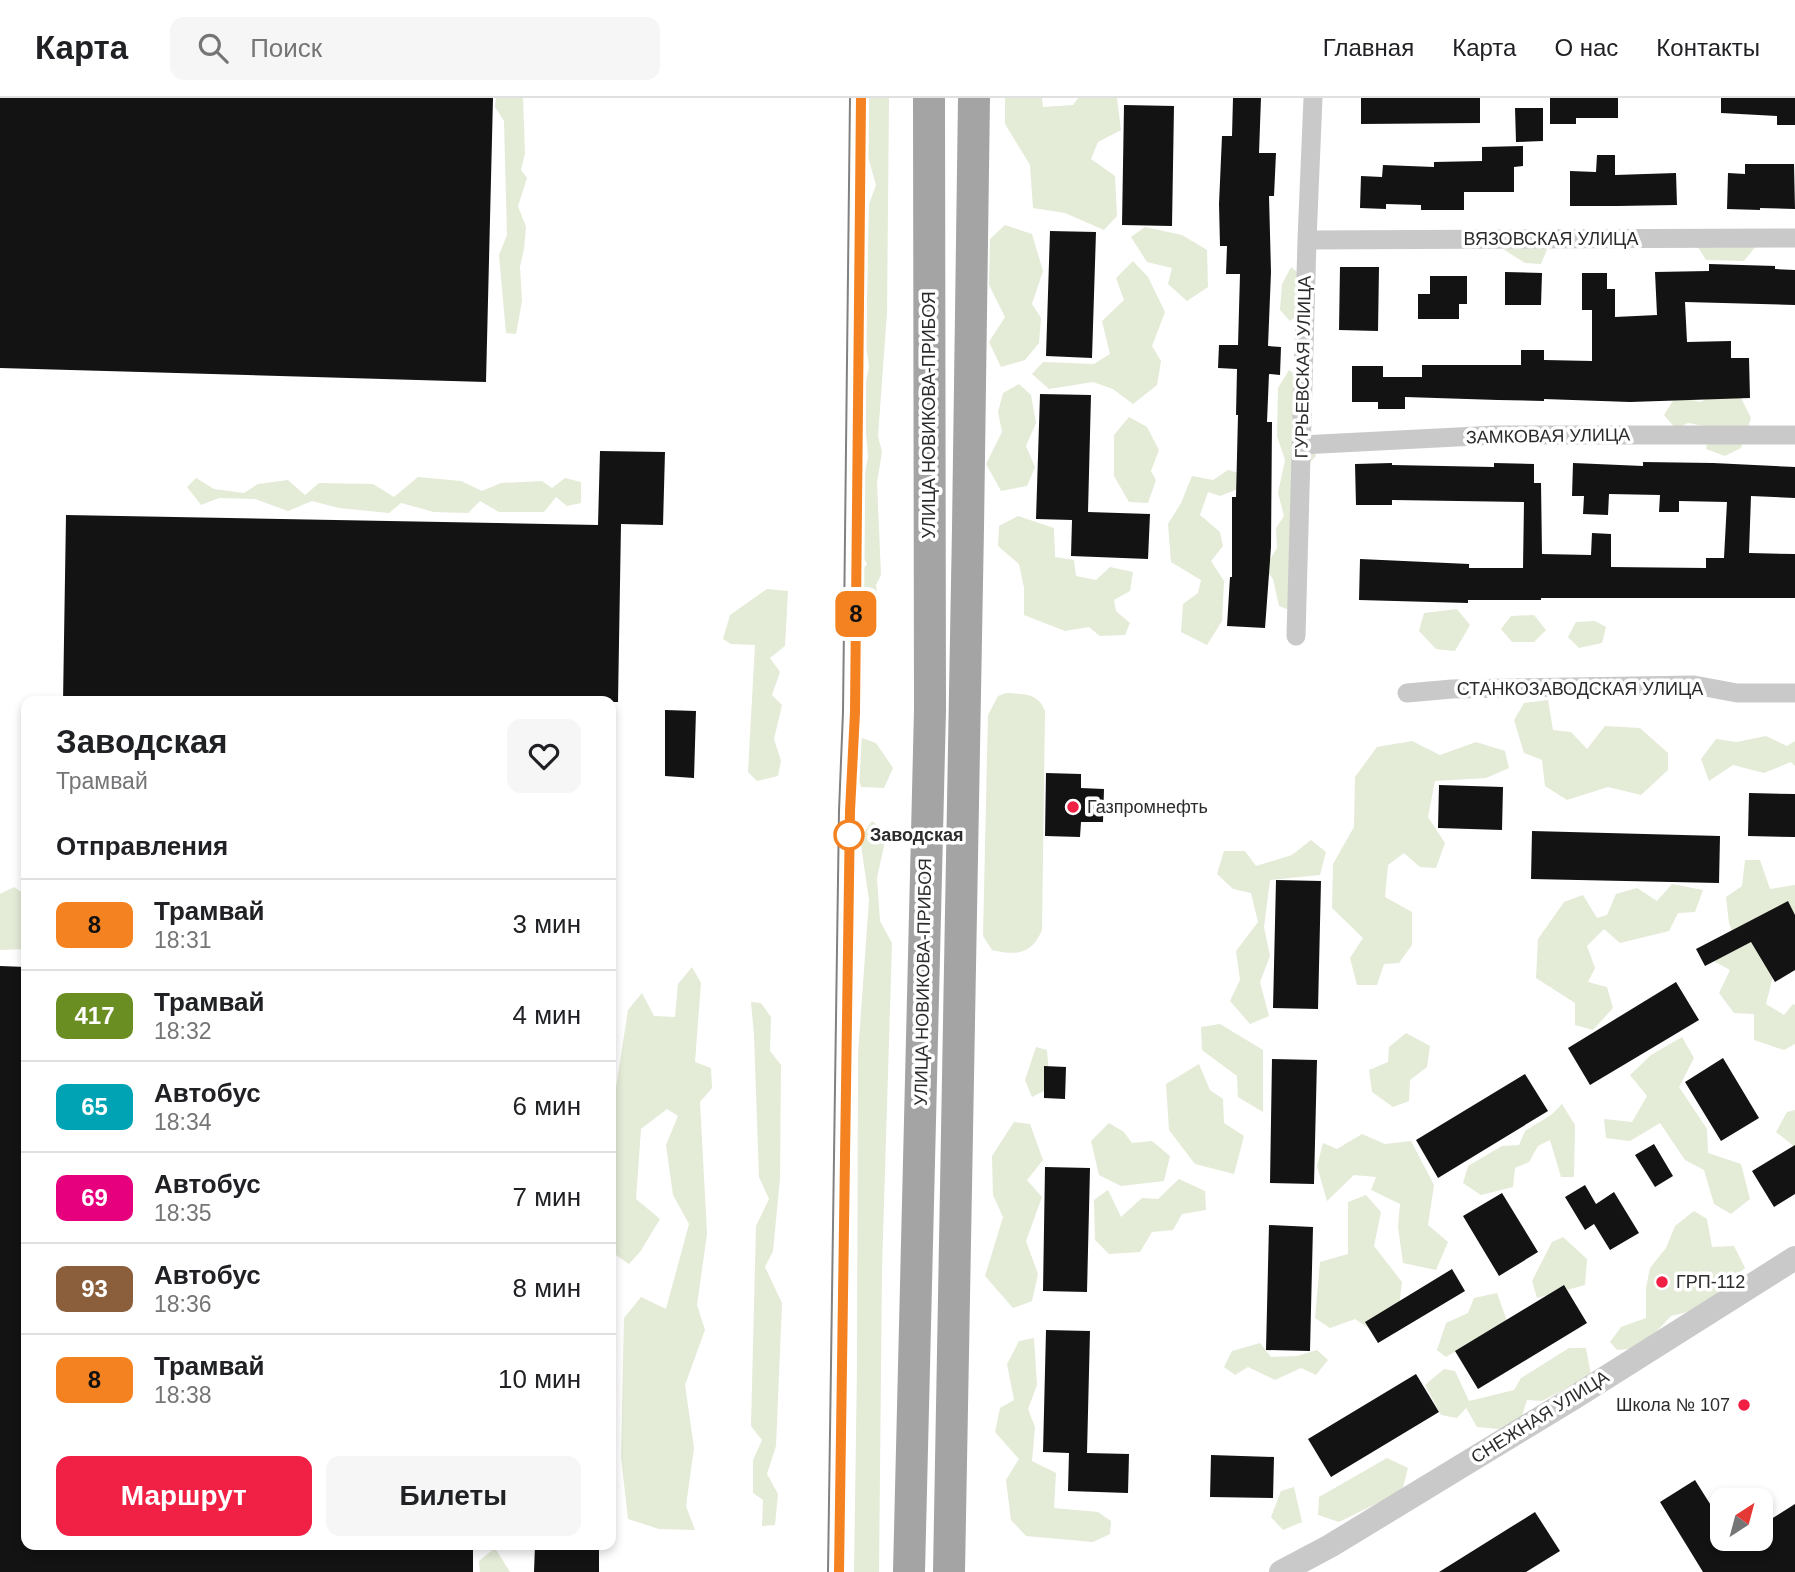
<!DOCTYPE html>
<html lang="ru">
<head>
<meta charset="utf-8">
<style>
	:root { --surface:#fff; --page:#f6f6f6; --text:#202124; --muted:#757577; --line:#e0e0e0; --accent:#f02144 }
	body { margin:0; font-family:Helvetica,sans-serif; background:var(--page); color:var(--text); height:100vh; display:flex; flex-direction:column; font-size:26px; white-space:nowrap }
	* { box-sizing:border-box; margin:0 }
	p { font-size:23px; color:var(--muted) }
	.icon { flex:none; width:38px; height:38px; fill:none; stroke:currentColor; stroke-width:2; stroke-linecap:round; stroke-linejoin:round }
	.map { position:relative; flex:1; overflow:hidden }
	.side { position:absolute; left:21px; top:598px; width:595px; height:854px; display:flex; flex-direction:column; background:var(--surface); border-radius:14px; box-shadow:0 4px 10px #0003 }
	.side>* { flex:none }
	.badge { padding:0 14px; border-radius:10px; font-size:24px; line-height:46px }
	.needle { width:46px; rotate:36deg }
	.tools { position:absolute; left:1710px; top:1390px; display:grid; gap:14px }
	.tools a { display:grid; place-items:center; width:63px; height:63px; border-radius:14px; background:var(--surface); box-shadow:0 4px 10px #0003; font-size:35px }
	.map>.badge { position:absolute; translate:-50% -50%; box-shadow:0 0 0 4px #fff }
	h2 { padding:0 35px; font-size:26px; line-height:63px }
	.round { display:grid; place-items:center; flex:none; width:74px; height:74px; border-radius:14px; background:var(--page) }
	.overview { display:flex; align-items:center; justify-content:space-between; height:119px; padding:0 35px }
	h1 { font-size:33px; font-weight:700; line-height:52px }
	.action { display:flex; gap:14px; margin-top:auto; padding:14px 35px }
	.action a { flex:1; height:80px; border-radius:14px; background:var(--accent); color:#fff; font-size:28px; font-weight:700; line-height:80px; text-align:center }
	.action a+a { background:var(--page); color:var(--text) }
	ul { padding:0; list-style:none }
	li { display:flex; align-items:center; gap:21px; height:91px; padding:0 35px; border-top:2px solid var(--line) }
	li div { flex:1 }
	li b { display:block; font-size:26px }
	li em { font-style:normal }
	li .badge { min-width:77px; font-weight:700; text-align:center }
	header { display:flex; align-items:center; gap:42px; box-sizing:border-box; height:98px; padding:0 35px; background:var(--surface); border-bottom:2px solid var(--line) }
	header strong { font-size:33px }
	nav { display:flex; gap:38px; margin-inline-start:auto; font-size:24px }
	.search { width:490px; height:63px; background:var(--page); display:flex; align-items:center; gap:18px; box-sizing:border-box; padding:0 24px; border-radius:14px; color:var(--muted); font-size:26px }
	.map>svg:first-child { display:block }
	.green { fill:#e4ebd7 }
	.building { fill:#131313 }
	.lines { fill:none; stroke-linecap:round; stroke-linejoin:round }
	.minor { stroke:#c9c9c9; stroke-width:19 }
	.tertiary { stroke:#c9c9c9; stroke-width:24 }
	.primary { stroke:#a4a4a4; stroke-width:32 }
	.tram { stroke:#818181; stroke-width:2 }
	.line-casing { stroke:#fff; stroke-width:16 }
	.line { stroke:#f58220; stroke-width:10 }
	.poi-dot { fill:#f02144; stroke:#fff; stroke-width:2.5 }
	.stop-dot { fill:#fff; stroke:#f58220; stroke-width:3.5 }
	.labels { text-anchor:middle; stroke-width:7; stroke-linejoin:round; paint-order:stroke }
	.street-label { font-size:18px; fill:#2c2c2c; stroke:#fff }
	.poi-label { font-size:18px; fill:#2c2c2c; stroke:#fff; text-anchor:start }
	.stop-label { font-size:18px; font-weight:bold; fill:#2c2c2c; stroke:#fff; text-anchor:start }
</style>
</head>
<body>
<header>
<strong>Карта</strong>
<div class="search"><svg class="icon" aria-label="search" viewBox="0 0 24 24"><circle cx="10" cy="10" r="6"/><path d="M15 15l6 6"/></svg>Поиск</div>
<nav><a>Главная</a><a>Карта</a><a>О нас</a><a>Контакты</a></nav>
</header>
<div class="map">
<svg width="1795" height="1474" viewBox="0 0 1795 1474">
	<rect width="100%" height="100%" fill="#fff"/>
	<path class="green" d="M496,0H523L525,55L521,72L527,80L518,108L526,129L524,151L520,169L522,203L516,236L506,235L499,157L507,137L504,23L495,9Z
		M869,0H889L887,215L878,338L882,354L877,384L881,477L876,487L880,513L868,528L856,520L857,479L867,466L859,452L858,409L868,359L863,298L869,268L866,248L869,106L876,87L868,59Z
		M1005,0H1042L1043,9L1073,7L1078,0H1117L1121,32L1098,44L1091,61L1115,78L1117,118L1104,132L1065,115L1033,110L1030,67L1005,26Z
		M1005,127L1032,136L1043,173L1032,206L1041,220L1039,245L1025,262L1001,269L989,244L1005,219L989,187L990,141Z
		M1145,129L1182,137L1207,152L1208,189L1187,203L1168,186L1172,170L1147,164L1131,139Z
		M1549,147L1541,166L1525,165L1503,151Z
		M1756,148L1744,163L1706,162L1698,149Z
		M1133,163L1148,179L1165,214L1152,248L1161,263L1157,287L1133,306L1113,291L1093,284L1049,291L1032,276L1043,264L1094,266L1110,256L1102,223L1124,202L1116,180Z
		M1291,169L1301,177L1296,188L1302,197L1301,215L1290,223L1280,212L1282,186Z
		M1289,272L1301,281L1304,325L1316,358L1299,376L1289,512L1279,508L1273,481L1265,470L1277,450L1276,430L1284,418L1278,395L1285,362L1277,338L1278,290Z
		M1019,286L1031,297L1036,325L1026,348L1035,369L1027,388L1001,393L986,366L1002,334L998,314L1003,295Z
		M1719,295L1739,296L1751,320L1741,350L1725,358L1706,351L1710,329L1688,325L1676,331L1664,317L1676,298L1700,304Z
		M1129,319L1147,329L1159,352L1151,373L1156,382L1148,405L1129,404L1114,378V337Z
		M1228,372L1249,378L1253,385L1220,398L1208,394L1200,417L1220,434L1223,448L1211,463L1224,483L1222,523L1207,547L1181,534L1183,506L1198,495L1201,482L1171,464L1168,426L1181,405L1192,378L1213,382Z
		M418,379L461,383L482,393L501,385L542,383L552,390L565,380L581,384V405L567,408L556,399L544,414H499L480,403L468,415L434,414L401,405L389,415L339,410L312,403L288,413L255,401L219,400L201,407L187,389L196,380L214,391L244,395L258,386L288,382L305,397L319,385L373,386L394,399Z
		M1018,418L1054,430L1055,459L1074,462L1076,478L1096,482L1110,469L1133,474L1130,493L1114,502L1116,513L1130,525L1125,537L1100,538L1089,529L1065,533L1024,517V490L1019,466L998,448L999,428Z
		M767,491L788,493L785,548L770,560L780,574L772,597L782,607L774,641L781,663L778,678L757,683L748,674L755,547L731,546L723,541L730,517Z
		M1457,511L1470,527L1455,553L1436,551L1419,533L1424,515Z
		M1534,517L1546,532L1534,544H1512L1501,531L1511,518Z
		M1595,523L1606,529L1602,545L1579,550L1568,539L1576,524Z
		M1006,595C1024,596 1038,595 1045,613L1042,832C1032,856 1017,858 992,852L983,838L988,617L998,598Z
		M1548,602L1553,632L1571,634L1587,651L1605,628L1640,630L1668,655V672L1641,697L1608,689L1567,702L1545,688L1542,662L1524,655L1514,622L1524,605Z
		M1766,638L1787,648L1795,643V668L1791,664L1764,675L1733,667L1709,683L1701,661L1716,641L1737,644Z
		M859,639L876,645L893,670L884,690L861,689L854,664Z
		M1412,643L1440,657L1476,644L1505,653L1509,670L1486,680L1435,683L1428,719L1445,745L1436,770L1420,769L1404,755L1388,767L1385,799L1412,814V847L1399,865L1384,866L1377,887H1357L1350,860L1363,840L1332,810L1333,766L1354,729L1355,679L1377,649Z
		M872,723L887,734L877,780L880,823L892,845L882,1170L879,1474H854L857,1270L858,956L869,802L860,740Z
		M1311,742L1326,754L1320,777L1270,782L1264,829L1270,858L1260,884L1269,918L1250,926L1230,903L1240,882L1236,853L1258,824L1251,795L1233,791L1217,776L1224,753H1245L1256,768L1292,757Z
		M1745,762H1760L1770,791L1795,787V849L1775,870L1766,906L1784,917L1793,906L1795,907V946L1784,952L1754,942V916L1734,915L1719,895L1730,872L1708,860L1735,841L1729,825L1726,799L1742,788Z
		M1672,786L1703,792L1695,814L1678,815L1669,833L1620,845L1604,831L1587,848L1595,870L1588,884L1607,889L1613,910L1593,932L1575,927V905L1536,880L1538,841L1564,804L1583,797L1597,820L1607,817L1616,796L1637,790L1657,803Z
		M14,789L26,797V851L0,852V796Z
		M692,869L701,885L695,964L711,970L712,990L700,1004L707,1136L697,1207L705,1232L685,1287L694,1350L686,1408L695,1432L659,1431L628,1421L621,1359L624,1220L641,1199L666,1211L689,1126L673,1097L666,1047L678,1018L667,1011L641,1031L636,1101L660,1121L640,1154L629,1166L616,1157L611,1039V1022L628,912L642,895L654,918L675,919L678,886Z
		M751,904L761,905L771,919L770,953L781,967L780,1080L773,1153L765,1169L782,1205L776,1348L767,1376L778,1396L775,1427L762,1428L763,1402L753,1395V1362L762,1342L751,1328L756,1128L769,1101L759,1079L754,937Z
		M1220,926L1263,952V1014L1238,999L1237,978L1202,952L1201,929Z
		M1406,935L1430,948L1427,969L1410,982L1409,1003L1393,1009L1372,994L1369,972L1388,964L1389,949Z
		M1682,939L1694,960L1679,989L1707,1031L1708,1055L1741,1066L1750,1101L1731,1116L1714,1106L1704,1072L1685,1062L1660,1025L1630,1043L1606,1040L1604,1021L1632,1024L1647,998L1630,977L1651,957Z
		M1036,949L1047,952L1050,990L1032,999L1025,982Z
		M1199,966L1210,992L1223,1001L1224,1025L1244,1038L1234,1076L1195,1066L1169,1032L1166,986Z
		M1562,1006L1575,1027L1574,1079H1561L1550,1042L1538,1048L1529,1064L1515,1070L1513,1089L1481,1097L1463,1085L1468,1068L1502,1048L1519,1047L1525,1033L1551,1017Z
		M1795,1012V1049L1776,1034L1787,1014Z
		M1014,1024L1030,1026L1043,1062L1027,1082L1042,1099L1026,1143L1038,1176L1032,1203L1013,1210L985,1178L1003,1119L993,1097L992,1058Z
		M1109,1025L1124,1034L1132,1045L1152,1043L1170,1058L1164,1083L1121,1088L1099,1077L1091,1043Z
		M1362,1036L1385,1046L1411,1043L1434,1087L1428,1127L1448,1144L1436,1172L1403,1165L1398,1129L1400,1106L1371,1092L1376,1079L1354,1077L1327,1103L1317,1068L1323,1045L1337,1051Z
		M1179,1081L1205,1093L1206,1112L1182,1116L1173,1132L1152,1134L1140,1154L1109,1156L1095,1142L1094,1102L1108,1092L1121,1119L1142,1100L1158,1101Z
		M1366,1097L1381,1114L1374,1148L1402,1184L1397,1223L1379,1237L1355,1221L1330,1230L1315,1220L1320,1164L1348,1156V1104Z
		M1694,1113L1707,1121L1712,1149L1734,1148L1745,1170L1700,1211L1671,1218L1641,1250L1617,1252L1610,1244L1621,1229L1646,1220V1190L1650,1170L1666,1150L1675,1128Z
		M1563,1139L1587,1161L1585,1187L1537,1200L1532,1183L1552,1144Z
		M1497,1195L1507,1223L1446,1259L1437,1252L1446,1225L1468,1215L1474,1200Z
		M1034,1240L1037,1287L1028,1311L1035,1329L1032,1363L1056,1375L1054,1410L1098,1414L1111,1423L1110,1436L1093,1444L1026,1438L1011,1422L1006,1382L1019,1361L995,1334L1000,1310L1014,1302L1007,1266L1019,1243Z
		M1260,1245L1271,1259L1297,1258L1317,1252L1328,1262L1316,1277L1301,1270L1275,1282L1248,1269L1235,1277L1224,1269L1232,1253Z
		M1569,1250H1586L1591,1277L1542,1303L1527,1302L1522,1318L1499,1331L1477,1329L1466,1310L1457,1320L1441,1317L1425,1287L1444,1271L1455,1273L1469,1303L1514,1292L1521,1280Z
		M1387,1360L1408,1370L1402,1393L1339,1424L1318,1417L1319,1399Z
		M1294,1389L1302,1424L1283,1432L1271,1419L1281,1393Z
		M495,1450L510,1474H480L479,1463Z"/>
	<path class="building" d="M0,0H493L486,284L0,270Z
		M1233,0H1261L1259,55H1276L1274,98H1269L1271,174L1268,248L1281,249L1280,277L1269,276L1267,324H1272L1271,449L1265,530L1227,528L1230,479H1232V399H1236L1238,317H1236L1237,271L1218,270L1219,247H1238L1240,176H1226L1227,148H1220L1219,106L1222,38H1232Z
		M1361,0H1480V25L1361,26Z
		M1550,0H1618V20H1576V26H1550Z
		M1721,0H1795V27H1777V18L1721,15Z
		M1124,7L1174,8L1172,128L1122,127Z
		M1515,10H1543V43L1516,44Z
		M1523,48V68L1514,69V94H1464V112H1421V107L1386,106V111L1360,110L1361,78L1382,79L1383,67L1434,69V64L1482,63V49Z
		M1597,57H1615V77L1676,75L1677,107L1617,108H1570V73L1596,74Z
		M1745,66H1794L1795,111L1760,110V112L1727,111L1728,75L1745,76Z
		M1050,133L1096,134L1092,260L1046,258Z
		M1709,166L1775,168V171L1795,172V207L1685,204L1687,244L1731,243V260H1749L1750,300L1630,304L1544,301V303L1498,302L1405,299V311H1378V304H1352V268H1383V279H1422V267H1521V252H1544V262L1592,263V212H1582V175H1607V191H1615V219L1657,217L1655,174L1709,173Z
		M1340,169H1379L1378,233L1339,232Z
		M1505,174L1542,175L1541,207H1505Z
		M1430,178H1467V206H1459V221H1418V196H1430Z
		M1040,296L1091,297L1088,414L1150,416L1148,461L1071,458L1072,422L1036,421Z
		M600,353L665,354L663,427L621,426L618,604H63L66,417L598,427Z
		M1643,364L1713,365L1795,369V400L1751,398L1749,455L1795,456V500H1541V502H1468V505L1359,502L1360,461L1469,466V470H1523L1524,404L1392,402V407H1356L1355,366L1392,365V367L1494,369V365L1534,366V385H1541L1542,456L1591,457L1592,435L1611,436V469L1706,470V460H1724L1727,404L1679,403V414H1659L1660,397L1609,396L1608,417L1583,416L1584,398H1572L1573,365L1643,368Z
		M665,612L696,613L694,680L665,678Z
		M1046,675L1081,676V690L1104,691L1103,724H1081L1080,739L1045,738Z
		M1439,687L1503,689L1502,732L1438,730Z
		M1749,695L1795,696V739L1748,738Z
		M1532,733L1720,738L1719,785L1531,781Z
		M1276,782L1321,783L1318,911L1273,910Z
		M1788,803L1795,817V872L1775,884L1751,844L1705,868L1696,851Z
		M0,868L26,869V1447H473V1474H0Z
		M1676,884L1699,922L1590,987L1568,950Z
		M1723,960L1759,1020L1721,1043L1685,984Z
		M1272,961L1317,962L1314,1086L1270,1085Z
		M1044,968L1066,969L1065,1001L1044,1000Z
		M1525,976L1548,1013L1438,1080L1416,1042Z
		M1654,1046L1673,1078L1655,1089L1635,1057Z
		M1795,1047V1096L1774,1109L1752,1073Z
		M1045,1069L1090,1070L1087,1194L1043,1193Z
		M1585,1087L1596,1106L1614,1094L1639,1135L1610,1152L1594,1126L1585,1132L1565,1099Z
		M1502,1095L1538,1154L1499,1178L1463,1118Z
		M1269,1127L1313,1129L1310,1253L1266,1252Z
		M1452,1171L1465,1193L1378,1245L1365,1224Z
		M1564,1187L1587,1225L1478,1291L1455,1253Z
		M1046,1232L1090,1233L1087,1355L1129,1356L1128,1395L1068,1393L1069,1355L1043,1354Z
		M1416,1276L1439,1314L1331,1379L1308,1341Z
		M1211,1357L1274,1359L1273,1400L1210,1399Z
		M1695,1382L1722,1425V1440H1760V1428L1795,1406V1474H1703L1660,1404Z
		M1535,1414L1560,1453L1526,1474H1439Z
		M535,1447H599V1474H534Z"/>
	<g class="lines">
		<path class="minor" d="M1307,142L1795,140
			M1301,347L1496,337H1795
			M1296,538L1307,142L1313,0
			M1407,595L1452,591L1694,587L1737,595H1795"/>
		<path class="tertiary" d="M1281,1474L1330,1448L1575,1299L1795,1160"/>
		<path class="primary" d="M909,1474L930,612L929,0
			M949,1474L968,430L974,0"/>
		<path class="tram" d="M828,1474L839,713L843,614L850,0
			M839,1474L850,713L855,614L861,0"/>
	</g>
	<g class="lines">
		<defs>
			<path id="line" d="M839,1474L850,713L855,614L861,0"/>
		</defs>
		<use href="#line" class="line-casing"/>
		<use href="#line" class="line"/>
	</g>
	<g class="poi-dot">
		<circle cx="1073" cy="709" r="7"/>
		<circle cx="1662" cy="1184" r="7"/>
		<circle cx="1744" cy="1307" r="7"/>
	</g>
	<circle class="stop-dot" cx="849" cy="737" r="14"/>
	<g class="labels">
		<g class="street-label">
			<text x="1551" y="147">ВЯЗОВСКАЯ УЛИЦА</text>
			<text transform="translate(1303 269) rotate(-89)" y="6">ГУРЬЕВСКАЯ УЛИЦА</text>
			<text transform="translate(929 317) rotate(-90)" y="6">УЛИЦА НОВИКОВА-ПРИБОЯ</text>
			<text transform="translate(1548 338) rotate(-1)" y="6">ЗАМКОВАЯ УЛИЦА</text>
			<text x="1580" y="597">СТАНКОЗАВОДСКАЯ УЛИЦА</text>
			<text transform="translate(923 884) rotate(-89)" y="6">УЛИЦА НОВИКОВА-ПРИБОЯ</text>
			<text transform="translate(1540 1319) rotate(-32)" y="6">СНЕЖНАЯ УЛИЦА</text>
		</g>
		<g class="poi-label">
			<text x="1087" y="715">Газпромнефть</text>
			<text x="1676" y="1190">ГРП-112</text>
			<text x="1730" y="1313" text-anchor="end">Школа № 107</text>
		</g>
		<g class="stop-label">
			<text x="870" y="743">Заводская</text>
		</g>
	</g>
</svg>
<div class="tools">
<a><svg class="needle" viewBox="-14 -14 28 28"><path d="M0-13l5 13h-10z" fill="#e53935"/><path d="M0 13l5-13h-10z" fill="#757577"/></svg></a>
</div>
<b class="badge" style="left:856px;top:516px;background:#f58220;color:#111">8</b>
<section class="side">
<div class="overview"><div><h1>Заводская</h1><p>Трамвай</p></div><a class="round"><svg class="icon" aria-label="heart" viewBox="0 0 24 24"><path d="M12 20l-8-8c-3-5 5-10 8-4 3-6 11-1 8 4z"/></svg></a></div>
<h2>Отправления</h2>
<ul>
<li><span class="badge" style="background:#f58220;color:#111">8</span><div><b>Трамвай</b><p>18:31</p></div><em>3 мин</em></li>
<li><span class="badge" style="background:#6b8e23;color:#fff">417</span><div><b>Трамвай</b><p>18:32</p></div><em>4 мин</em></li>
<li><span class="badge" style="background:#00a3b4;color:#fff">65</span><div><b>Автобус</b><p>18:34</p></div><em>6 мин</em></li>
<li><span class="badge" style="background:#e6007e;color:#fff">69</span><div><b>Автобус</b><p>18:35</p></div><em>7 мин</em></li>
<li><span class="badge" style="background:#8b5e3c;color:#fff">93</span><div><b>Автобус</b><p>18:36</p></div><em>8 мин</em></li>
<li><span class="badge" style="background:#f58220;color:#111">8</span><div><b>Трамвай</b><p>18:38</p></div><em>10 мин</em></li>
</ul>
<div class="action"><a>Маршрут</a><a>Билеты</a></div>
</section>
</div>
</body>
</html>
